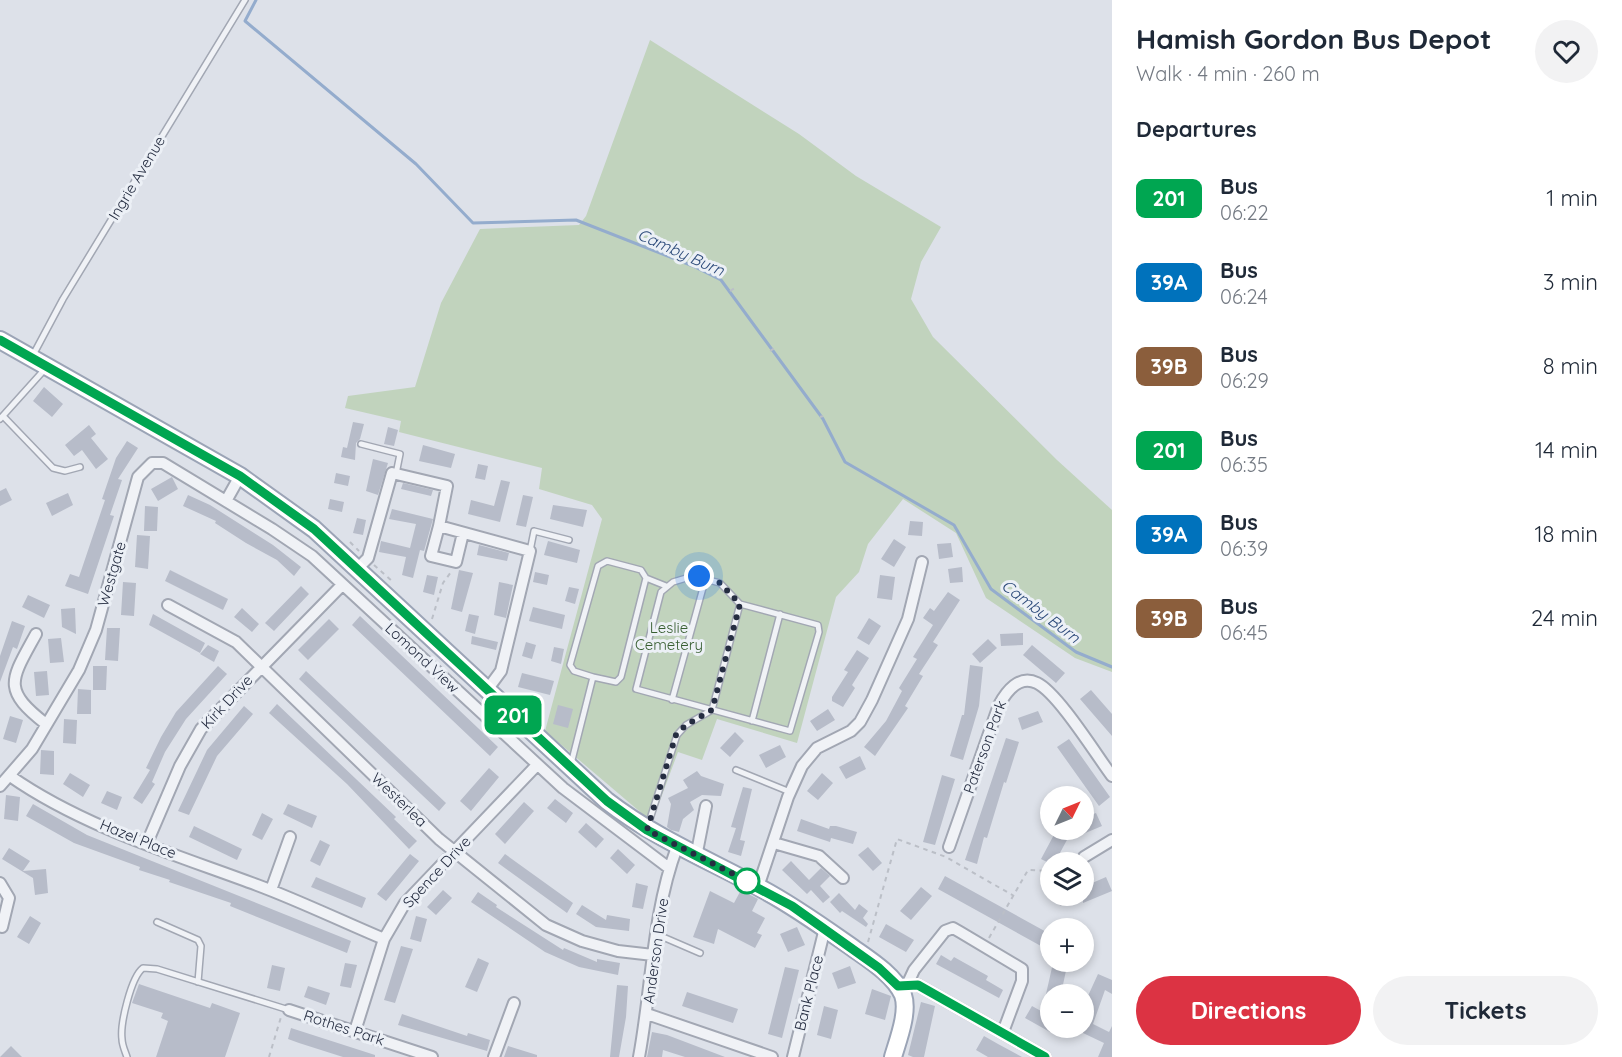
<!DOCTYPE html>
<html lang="en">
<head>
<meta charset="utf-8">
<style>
	:root { --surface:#fff; --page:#f2f2f3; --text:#1f2937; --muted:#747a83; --accent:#dc3343 }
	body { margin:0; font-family:Quicksand,sans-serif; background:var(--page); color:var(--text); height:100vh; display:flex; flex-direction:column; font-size:22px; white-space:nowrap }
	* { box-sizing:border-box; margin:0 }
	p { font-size:20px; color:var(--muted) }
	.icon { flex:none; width:33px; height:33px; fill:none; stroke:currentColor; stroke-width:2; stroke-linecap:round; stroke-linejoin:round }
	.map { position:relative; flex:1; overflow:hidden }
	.panel { display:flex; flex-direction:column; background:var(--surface); width:510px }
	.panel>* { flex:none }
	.badge { padding:0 12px; border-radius:9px; font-size:21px; line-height:39px }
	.needle { width:39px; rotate:47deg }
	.controls { position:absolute; left:1040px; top:786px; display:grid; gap:12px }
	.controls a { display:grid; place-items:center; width:54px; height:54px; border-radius:50%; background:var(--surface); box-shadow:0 3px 9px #0003; font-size:30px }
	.you { position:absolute; width:30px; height:30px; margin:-15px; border:4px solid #fff; border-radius:50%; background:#1a73e8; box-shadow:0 0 0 9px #1a73e833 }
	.map>.badge { position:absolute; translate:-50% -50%; box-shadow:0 0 0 3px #fff }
	h2 { padding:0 24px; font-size:22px; line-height:54px }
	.round { display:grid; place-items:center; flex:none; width:63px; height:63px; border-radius:32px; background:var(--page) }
	.headline { display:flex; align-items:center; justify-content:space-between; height:102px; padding:0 24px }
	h1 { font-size:28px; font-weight:700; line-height:45px }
	.action { display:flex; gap:12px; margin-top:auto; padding:12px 24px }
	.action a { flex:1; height:69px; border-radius:36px; background:var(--accent); color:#fff; font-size:24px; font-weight:700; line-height:69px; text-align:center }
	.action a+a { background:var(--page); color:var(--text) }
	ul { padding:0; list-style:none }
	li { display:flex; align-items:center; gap:18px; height:84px; padding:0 24px }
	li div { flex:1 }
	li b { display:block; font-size:22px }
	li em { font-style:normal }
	li .badge { min-width:66px; font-weight:700; text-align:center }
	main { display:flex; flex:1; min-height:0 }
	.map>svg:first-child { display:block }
	.green { fill:#c1d3bd }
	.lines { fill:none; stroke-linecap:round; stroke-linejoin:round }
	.stream { stroke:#94accd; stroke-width:3 }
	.building { fill:#b7bcc9 }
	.service-casing { stroke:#a2a7b3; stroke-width:8 }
	.minor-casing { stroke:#a2a7b3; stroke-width:14 }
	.primary-casing { stroke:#9ba4b6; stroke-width:20 }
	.path { stroke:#bbbfc7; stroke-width:2; stroke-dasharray:4.5 4.5; stroke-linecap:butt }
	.service { stroke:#f0f2f6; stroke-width:5 }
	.minor { stroke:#f0f2f6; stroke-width:10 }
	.primary { stroke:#fff; stroke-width:16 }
	.line-casing { stroke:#fff; stroke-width:14 }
	.line { stroke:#00a651; stroke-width:9 }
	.walk { stroke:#252d41; stroke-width:6; stroke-dasharray:0 10.8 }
	.stop-dot { fill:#fff; stroke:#00a651; stroke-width:3 }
	.labels { text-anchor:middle; stroke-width:6; stroke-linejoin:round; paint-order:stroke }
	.street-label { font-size:15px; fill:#252d41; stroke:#ecf0f6 }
	.park-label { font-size:15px; fill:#375e31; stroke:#ecf0f6 }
	.water-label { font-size:16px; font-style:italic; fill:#2b4979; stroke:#ecf0f6 }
</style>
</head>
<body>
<main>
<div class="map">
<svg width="1112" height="1057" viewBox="0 0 1112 1057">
	<rect width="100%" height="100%" fill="#dde1e9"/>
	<path class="green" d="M650,40L799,134L856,176L941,227L921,262L911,299L933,337L1057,460L1112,510V672L1075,658L986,598L956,533L903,499L868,544L859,572L836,597L797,743L717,719L702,760L678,752L652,822L545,731L602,519L592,505L539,489L542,468L399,432L401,421L345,408L348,396L415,387L441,303L480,229L579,225L586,216Z"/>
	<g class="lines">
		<path class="stream" d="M256,0L245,21L416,164L473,223L576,220L693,266L721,280L823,419L845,462L954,525L991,589L1076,652L1112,667"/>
	</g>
	<path class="building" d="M44,387L63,404L52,417L33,401Z
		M353,422L364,424L360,439L356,443L355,460L341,457L343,447L347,448Z
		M89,425L96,434L91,438L108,459L96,469L82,450L74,456L65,445Z
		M388,427L398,430L394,446L384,444Z
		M127,441L138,448L118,479L122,480L110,515L114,516L88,594L65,586L70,574L79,577L105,500L102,499L116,458Z
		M423,445L455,454L451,468L419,461Z
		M373,459L388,463L378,495L366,491Z
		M478,464L488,466L485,480L475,478Z
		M336,473L350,476L348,486L334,483Z
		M172,477L178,489L158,501L151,489Z
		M501,480L510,482L500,522L468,514L471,500L494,506Z
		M403,483L433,490L431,496L401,489Z
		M6,488L12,500L0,506V491Z
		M68,493L73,505L52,516L46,503Z
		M188,495L210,505L273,545L301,567L294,576L277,560L246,543L215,523L216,521L183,506Z
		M523,495L533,497L526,527L516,525Z
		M330,499L344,502L342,512L328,509Z
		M553,505L587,510L583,527L550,519Z
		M145,506L158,507L157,531H144Z
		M392,509L433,519L424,551L420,550L413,578L402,575L406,557L379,552L381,541L410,548L416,524L389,519Z
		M357,518L366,520L363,535L353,533Z
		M910,521L923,522L922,536L908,535Z
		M137,535L150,536L148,569L135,567Z
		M894,539L906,547L894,567L881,559Z
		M548,541L580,550L577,563L544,555Z
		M951,543L953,557L939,559L937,544Z
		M479,545L509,553L507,561L477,555Z
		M962,567L963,582L950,583L948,569Z
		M170,570L228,599L223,610L165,581Z
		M459,570L473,573L462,612L451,609Z
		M535,572L549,575L547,585L533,582Z
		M427,575L438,577L434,595L423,592Z
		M880,575L895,577L892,600L877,598Z
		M123,582L136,583L134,616L121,615Z
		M499,582L513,585L506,618L494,615Z
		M301,586L309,594L274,631L265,623Z
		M569,587L579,589L575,604L565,601Z
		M948,592L960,600L933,642L938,645L919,674L923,676L905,706L908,708L875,756L864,747L886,721L902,691L899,688L917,659L913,657L933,625L923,618L930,608L934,611Z
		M28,595L50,605L44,618L22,607Z
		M533,607L565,615L562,629L529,621Z
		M75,608L76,634L62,627L61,609Z
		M242,608L259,624L252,632L234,617Z
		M153,614L205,643L200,653L149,625Z
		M469,614L479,616L475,634L465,631Z
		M360,616L498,747L490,756L352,625Z
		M869,618L881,626L869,645L857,638Z
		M329,619L339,629L308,660L298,650Z
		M12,621L25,626L17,649L13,647L0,682V656Z
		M107,628H120L118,661L105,660Z
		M1023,633V645L1001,646L1000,634Z
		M472,636L498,642L496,650L471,644Z
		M61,638L64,662L50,663L48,639Z
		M988,639L997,648L980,663L972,654Z
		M526,642L536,645L532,659L522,656Z
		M208,645L219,651L214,662L200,654Z
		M1032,645L1065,673L1056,683L1023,655Z
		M554,647L564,649L561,664L551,661Z
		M857,650L869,658L852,685L855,688L843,707L832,701V697L848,672L844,670Z
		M970,665L983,667L979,706L963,760L950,756L962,715H964Z
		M93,666H107L106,690H93Z
		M218,666L227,674L186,719L165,752L152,782L155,784L142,804L133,798L150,770L146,768L161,737L176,712Z
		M47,671L49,695L36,696L34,672Z
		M306,671L446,803L439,811L299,679Z
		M522,673L554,681L550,695L518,687Z
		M78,689L91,690V714H77Z
		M1091,690L1112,714V736L1080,699Z
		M277,704L396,817L394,819L417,841L409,849L347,784L269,713Z
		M558,705L573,709L568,728L553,724Z
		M244,706L253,714L217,756L189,815L178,811L207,750Z
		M828,709L835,720L817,731L810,721Z
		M1038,711L1043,722L1022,730L1018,718Z
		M10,716L23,720L16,743L3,739Z
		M64,719L77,720L76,744L63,743Z
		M735,732L744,741L730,757L720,748Z
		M1006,738L1019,742L1006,783L1004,782L987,838L984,837L977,864L965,860Z
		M1069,739L1110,797L1099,806L1057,747Z
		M780,745L786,757L766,768L759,755Z
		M41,750L54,751V775L40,774Z
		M860,756L866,769L846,779L839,767Z
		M489,768L499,777L471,811L460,801Z
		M697,771L701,776L724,784L721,796L702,795L690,802L694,810L683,819L679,832L671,830L667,827L671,804L668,798L688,788L683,780Z
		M70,773L90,785L83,797L63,784Z
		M822,773L833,783L818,800L807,791Z
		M942,775L955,779L935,845L923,842Z
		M743,787L752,789L740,840L745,841L741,856L728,852L736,828L731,827Z
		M107,791L122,797L117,810L101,803Z
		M6,795L20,797L18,821L4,819Z
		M555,799L573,813L566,823L547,808Z
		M524,802L534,811L505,844L495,834Z
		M33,804L87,835L351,941L347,953L230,906L231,903L169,882L170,880L139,870L140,867L74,843L26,816Z
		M288,804L317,816L312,828L283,814Z
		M262,813L273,819L262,840L252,835Z
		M1096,813L1102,826L1083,834V818Z
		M801,819L829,829L830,826H836L857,832L853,844L831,838L830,842L797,831Z
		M586,823L604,839L596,848L578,832Z
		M194,826L242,849L237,860L189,837Z
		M1056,831L1068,838L1055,862H1047L1041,859Z
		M320,840L330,845L320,866L310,861Z
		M868,847L882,863L873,871L858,855Z
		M9,848L30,861L23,871L46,869L48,893L35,895L33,878L2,859Z
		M618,849L635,865L627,874L610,858Z
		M410,854L419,861L386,901L377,894Z
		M505,854L573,903L567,913L498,863Z
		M791,861L809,880L821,868L830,876L820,886L830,897L823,903L811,890L807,894L782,870Z
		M945,876L1050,934V951L938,889Z
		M316,877L366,898L362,908L311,887Z
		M1106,877L1112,891L1083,903V887Z
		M636,883L648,886L643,909L632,907Z
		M921,887L932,896L911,920L900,911Z
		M443,890L452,898L436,915L427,907Z
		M741,890L758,899L752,911L765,918L757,933L762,935L755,948L718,929L714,944L693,937L710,891L734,903Z
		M478,892L497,905L496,907L563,950L564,948L597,962V959L620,963L618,975L579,967L545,952L471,902Z
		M839,893L855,910L859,904L868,911L863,918L868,924L866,927L842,911L840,913L830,902Z
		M1051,896H1073L1061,906Z
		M582,905L606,920L607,915L630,919L629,931L596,927L576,914Z
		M30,916L41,923L29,944L17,937Z
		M416,916L427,919L421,942L410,939Z
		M886,924L914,940L906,952L879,937Z
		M797,927L805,945L788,952L780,934Z
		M401,946L413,949L395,1003L384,1000Z
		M941,955L951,961L954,957L988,976L986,980L1003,990L999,998L936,964Z
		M478,958L489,963L477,992L465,987Z
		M345,963L357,965L351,988L340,986Z
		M1053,963L1067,966L1061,994H1046Z
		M272,965L285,968L280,991L267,988Z
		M850,966L856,983L838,989L832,973Z
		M785,967L799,970L782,1038L768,1034Z
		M1098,974L1112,980V994L1105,990L1093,1024L1109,1032L1112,1026V1057H1098L1104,1043L1083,1033V1015L1090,1000L1087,998Z
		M139,984L210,1008L212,1003L240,1013L225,1057H156L168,1021L161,1018L163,1013L132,1003Z
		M617,985L628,986L626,1017L619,1057H610Z
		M308,986L330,993L326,1005L304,997Z
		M872,989L891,996L885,1020L865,1014Z
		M687,992L738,1009L733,1023L682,1006Z
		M921,1002L935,1006L924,1057H913L908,1055Z
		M824,1006L838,1010L831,1039L817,1035Z
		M1032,1006L1050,1016V1032L1025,1018Z
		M402,1014L467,1036L468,1033L490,1040L487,1051L398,1025Z
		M291,1028L375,1055V1057H343L299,1043L288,1039Z
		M652,1032L667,1035L725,1057H685L663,1050L662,1057H647Z
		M984,1036L998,1044L1022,1057H988L976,1050Z
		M11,1046L22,1057H0Z
		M508,1046L537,1055V1057H504Z"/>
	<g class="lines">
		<defs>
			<path id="service" d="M32,357L63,299L245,0
				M3,416L53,468L65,471L80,467
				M0,419L45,369
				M361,444L400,454L396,474
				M530,551L534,531L569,540
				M693,576L720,583L740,604L818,625L819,632L790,731L636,689L661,592L673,582Z
				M646,578L666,586
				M672,700L706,577
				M752,721L780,614
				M571,764L593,677L616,682L621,677L646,578L641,570L607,561L598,566L570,665L574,671L593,677
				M736,770L790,792
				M648,825L677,735L686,725L712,710L740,604
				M157,922L198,940L201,946L198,982
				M656,934L700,953
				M127,1057C125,1051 122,1045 122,1039C120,1024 131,977 143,968L157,969L289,1010"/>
			<path id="minor" d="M226,501L240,476
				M439,526L431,556L456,562L463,533
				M358,568L368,558L392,473L447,486L439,526L530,551L501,671L487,690
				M168,605L236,642L439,839L546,925L582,941L618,951L653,955
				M36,634C11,680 1,689 46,724
				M10,776C83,827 174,854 257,885C300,901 341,921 384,939
				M0,786L32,749L79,670L96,630L138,477L152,463H163L272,529L312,556L563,788L669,868
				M147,843L180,766L201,729L342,585
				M774,843L819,856L843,878
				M949,847L999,705C1006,692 1019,674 1037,683C1058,693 1097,756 1112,776
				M696,857L706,806
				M1084,857L1112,840
				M0,883L9,898L2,927
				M758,887L788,797L802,766L817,748L851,731L860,722L872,700L908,619L922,562
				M271,890L290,837
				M908,983L914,970L945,931L953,928L960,932L1022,969V981L1003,1032
				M901,985H918L1045,1057
				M289,1010L432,1057
				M647,1014L772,1057
				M355,1031L384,939L405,903L537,765
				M494,1057L514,1003
				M639,1057C652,987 652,914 677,847
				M793,1057L825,928"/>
			<path id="primary" d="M0,340L240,476L314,529L607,801C655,838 709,860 762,889C794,906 823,927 853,948C870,960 894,975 903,995C909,1012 898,1040 893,1057"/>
		</defs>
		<use href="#service" class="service-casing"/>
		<use href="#minor" class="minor-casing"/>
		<use href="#primary" class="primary-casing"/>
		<path class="path" d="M730,291L735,288
			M770,351L775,348
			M820,417L823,416
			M350,542L359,551
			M374,565L392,581
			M432,619L443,583L451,572
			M989,938L1028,870L1050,871
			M868,942L897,839L946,857L1014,896
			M269,1057L281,1017"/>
		<use href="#service" class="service"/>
		<use href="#minor" class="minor"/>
		<use href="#primary" class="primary"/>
	</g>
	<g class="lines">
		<defs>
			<path id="line" d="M0,340L240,476L314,529L607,801L647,830L792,906L879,968L898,986L918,985L1045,1057"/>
		</defs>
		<use href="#line" class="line-casing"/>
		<use href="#line" class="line"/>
		<path class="walk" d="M699,576L720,583L740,604L712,710L686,725L676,735L647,830L747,881"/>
	</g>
	<circle class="stop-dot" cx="747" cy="881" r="12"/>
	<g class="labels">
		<g class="street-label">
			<text transform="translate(137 178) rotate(-59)" y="5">Ingrie Avenue</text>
			<text transform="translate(112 574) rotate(-74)" y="5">Westgate</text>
			<text transform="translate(422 658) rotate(43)" y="5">Lomond View</text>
			<text transform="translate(227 702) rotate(-47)" y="5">Kirk Drive</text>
			<text transform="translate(985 747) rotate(-70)" y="5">Paterson Park</text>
			<text transform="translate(399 800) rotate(44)" y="5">Westerlea</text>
			<text transform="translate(138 839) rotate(22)" y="5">Hazel Place</text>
			<text transform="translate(437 872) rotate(-47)" y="5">Spence Drive</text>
			<text transform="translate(656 951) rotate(-82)" y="5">Anderson Drive</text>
			<text transform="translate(809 993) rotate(-76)" y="5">Bank Place</text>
			<text transform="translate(344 1028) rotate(18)" y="5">Rothes Park</text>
		</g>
		<g class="park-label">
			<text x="669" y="633">Leslie<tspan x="669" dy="17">Cemetery</tspan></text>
		</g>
		<g class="water-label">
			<text transform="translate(681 252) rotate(24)" y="6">Camby Burn</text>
			<text transform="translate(1041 611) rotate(37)" y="6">Camby Burn</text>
		</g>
	</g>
</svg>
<div class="controls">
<a><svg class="needle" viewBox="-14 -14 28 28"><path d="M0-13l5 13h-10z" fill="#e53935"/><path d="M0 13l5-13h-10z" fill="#747a83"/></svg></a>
<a><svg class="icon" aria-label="layers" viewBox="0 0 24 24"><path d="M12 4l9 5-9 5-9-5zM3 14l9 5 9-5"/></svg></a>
<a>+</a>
<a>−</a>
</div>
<div class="you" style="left:699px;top:576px"></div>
<b class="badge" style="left:513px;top:715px;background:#00a651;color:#fff">201</b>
</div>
<section class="panel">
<div class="headline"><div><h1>Hamish Gordon Bus Depot</h1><p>Walk · 4 min · 260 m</p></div><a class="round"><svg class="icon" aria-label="heart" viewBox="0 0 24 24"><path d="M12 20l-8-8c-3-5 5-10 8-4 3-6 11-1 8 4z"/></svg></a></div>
<h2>Departures</h2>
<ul>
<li><span class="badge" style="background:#00a651;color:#fff">201</span><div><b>Bus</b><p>06:22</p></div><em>1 min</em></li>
<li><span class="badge" style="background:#0072bc;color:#fff">39A</span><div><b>Bus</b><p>06:24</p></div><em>3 min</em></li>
<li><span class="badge" style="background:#8b5e3c;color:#fff">39B</span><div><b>Bus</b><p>06:29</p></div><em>8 min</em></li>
<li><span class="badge" style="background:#00a651;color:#fff">201</span><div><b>Bus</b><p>06:35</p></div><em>14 min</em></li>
<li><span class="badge" style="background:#0072bc;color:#fff">39A</span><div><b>Bus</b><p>06:39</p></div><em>18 min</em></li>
<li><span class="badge" style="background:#8b5e3c;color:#fff">39B</span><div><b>Bus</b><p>06:45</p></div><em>24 min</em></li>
</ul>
<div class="action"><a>Directions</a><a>Tickets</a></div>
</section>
</main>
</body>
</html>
